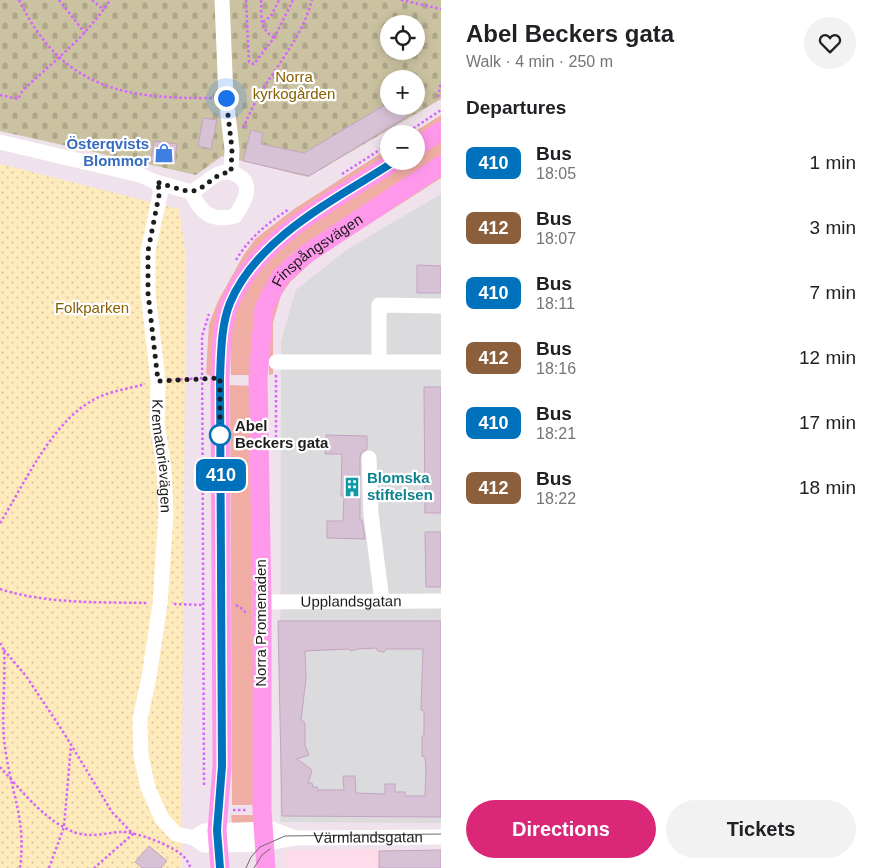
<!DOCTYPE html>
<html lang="en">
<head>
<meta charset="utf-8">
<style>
	:root { --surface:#fff; --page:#f2f2f2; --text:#202124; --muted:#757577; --accent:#db2777 }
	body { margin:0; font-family:Arial,sans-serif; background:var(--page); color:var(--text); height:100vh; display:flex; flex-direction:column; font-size:19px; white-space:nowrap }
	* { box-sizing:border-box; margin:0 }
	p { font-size:16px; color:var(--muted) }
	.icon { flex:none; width:28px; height:28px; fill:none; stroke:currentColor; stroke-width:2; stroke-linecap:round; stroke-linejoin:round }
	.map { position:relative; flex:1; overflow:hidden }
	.sheet { display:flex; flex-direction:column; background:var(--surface); width:440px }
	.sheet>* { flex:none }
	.badge { padding:0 10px; border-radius:8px; font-size:18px; line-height:32px }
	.fabs { position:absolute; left:380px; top:15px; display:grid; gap:10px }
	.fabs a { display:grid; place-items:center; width:45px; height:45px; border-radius:50%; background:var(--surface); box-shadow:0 2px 12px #0003; font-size:25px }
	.you { position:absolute; width:25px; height:25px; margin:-12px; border:4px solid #fff; border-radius:50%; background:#1a73e8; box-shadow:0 0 0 8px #1a73e833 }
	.map>.badge { position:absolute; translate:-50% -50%; box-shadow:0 0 0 2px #fff }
	h2 { padding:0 25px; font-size:19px; line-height:45px }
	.round { display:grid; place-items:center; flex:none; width:52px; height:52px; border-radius:26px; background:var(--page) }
	.summary { display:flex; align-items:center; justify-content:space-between; height:85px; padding:0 25px }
	h1 { font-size:24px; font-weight:700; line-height:38px }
	.action { display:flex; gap:10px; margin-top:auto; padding:10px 25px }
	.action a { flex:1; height:58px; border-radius:30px; background:var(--accent); color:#fff; font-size:20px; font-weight:700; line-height:58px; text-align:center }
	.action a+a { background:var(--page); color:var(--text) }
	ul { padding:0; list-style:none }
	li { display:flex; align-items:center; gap:15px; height:65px; padding:0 25px }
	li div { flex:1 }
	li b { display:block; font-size:19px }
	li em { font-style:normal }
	li .badge { min-width:55px; font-weight:700; text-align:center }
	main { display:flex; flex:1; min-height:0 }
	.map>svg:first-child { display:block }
	.residential { fill:#dbdadc }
	.education { fill:#ffdce9 }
	.grass { fill:#efada3 }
	.cemetery { fill:url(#cemetery-stones); fill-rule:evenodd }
	.park { fill:url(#park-dots) }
	.building { fill:#d7c2d5; stroke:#c3a3c1; fill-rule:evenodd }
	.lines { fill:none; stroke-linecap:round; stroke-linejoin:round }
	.path { stroke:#d564ff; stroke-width:2.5; stroke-dasharray:2.5 2.5; stroke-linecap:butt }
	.minor { stroke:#fff; stroke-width:15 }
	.major { stroke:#ff98eb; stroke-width:19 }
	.tram { stroke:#6b6b6b; stroke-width:1 }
	.line-casing { stroke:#fff; stroke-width:11 }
	.line { stroke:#0072bc; stroke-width:8 }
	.walk { stroke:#1d1d1d; stroke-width:5; stroke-dasharray:0 9 }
	.stop-dot { fill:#fff; stroke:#0072bc; stroke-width:2.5 }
	.labels { text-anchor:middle; stroke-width:4.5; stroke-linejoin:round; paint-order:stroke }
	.park-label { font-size:15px; fill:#865f01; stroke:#fff }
	.shop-label { font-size:15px; font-weight:bold; fill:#366cbe; stroke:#fff; text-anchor:end }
	.street-label { font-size:15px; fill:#1d1d1d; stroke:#fff }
	.stop-label { font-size:15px; font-weight:bold; fill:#1d1d1d; stroke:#fff; text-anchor:start }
	.culture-label { font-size:15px; font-weight:bold; fill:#0d838f; stroke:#fff; text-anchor:start }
</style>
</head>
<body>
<main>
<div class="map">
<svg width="441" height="868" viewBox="0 0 441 868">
	<defs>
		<pattern id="cemetery-stones" width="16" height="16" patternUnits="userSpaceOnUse" patternTransform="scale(1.25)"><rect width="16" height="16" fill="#cbc2a1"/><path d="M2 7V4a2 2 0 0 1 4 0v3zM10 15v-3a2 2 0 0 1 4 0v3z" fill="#aea68a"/></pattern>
		<pattern id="park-dots" width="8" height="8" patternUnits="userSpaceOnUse" patternTransform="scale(1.25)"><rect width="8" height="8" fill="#feeabb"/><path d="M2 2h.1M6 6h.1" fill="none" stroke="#d9c8a0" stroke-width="1.8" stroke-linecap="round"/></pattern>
	</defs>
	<rect width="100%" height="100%" fill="#f0e2ec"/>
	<path class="residential" d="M441,194V823L280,822L281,341L296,290L348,249Z"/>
	<path class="education" d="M441,849V868H285V850Z"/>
	<path class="grass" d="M441,115V121L416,137V134H411Z
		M441,138V155L291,254C254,292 252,325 252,375H231C230,348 230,318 243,293C272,236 353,195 405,161H416V154Z
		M389,148V154C295,215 212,248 212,376L208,375L206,373L209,324L218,301L243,256L255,239L294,209Z
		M441,172V178L315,259L290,282L281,295L273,323V374L269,375V321L281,289L299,267Z
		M230,385L251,386L254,805H232Z
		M231,815H254V823L232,824Z"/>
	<path class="cemetery" d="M0,0H441V99L308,177L222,156L196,175L0,131ZM389,24H416V51H389ZM389,79H416V106H389Z"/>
	<path class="park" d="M0,164L179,209L186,257L181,868H0Z"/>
	<path class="building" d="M383,106H403L408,116L309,176L243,161L251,130L263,133L261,144L304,153Z
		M203,118L217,120L211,149L198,146Z
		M154,141L177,144L174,164L151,161Z
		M417,265L441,266V293H417Z
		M424,387H441V513H425Z
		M326,435L367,436V449L361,453L360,458V520H362L365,539L327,538V521H343L344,496H341L342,454H325Z
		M425,532H441V587H426Z
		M278,621H441V817L282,816ZM376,648L378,651L384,652L386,649H423L421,710L424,711V735L422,737V756L425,757L426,771L425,796H405V792H395V784H385V794L356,793L355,776H343L344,790H318L317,787H313L312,783H308L312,770L297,759L309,755L305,745V723L301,720L306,678L305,651L349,649L351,651L358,649Z
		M149,846L167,861L161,868H142L135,862Z
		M441,850V868H379V851Z"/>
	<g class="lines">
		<path class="path" d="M19,0C62,88 122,99 212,98
			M59,0L85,33
			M92,0L104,10
			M246,0L249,62L254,64L274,38L293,0
			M261,0C262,18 258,27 274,38
			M401,0L441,9
			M263,22L271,16L279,0
			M0,95L18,99L23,90C54,61 87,36 110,0
			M438,97L441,82
			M243,128C249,115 255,101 263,89C281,60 303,34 312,0
			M405,134L441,110
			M342,174L389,144
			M236,260C249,238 268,223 289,209
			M276,375V437
			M170,380L202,378
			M0,523C26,482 55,413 104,395C117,390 132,388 145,384
			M0,589C46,604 100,602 148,603
			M174,604L203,605
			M236,605L244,610L246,615
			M0,643L4,650C6,684 0,720 6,754C13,798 26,821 20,868
			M4,650L26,676L62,730L112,812L133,834L94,868
			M0,767C20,789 40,815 67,829C86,839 100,834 119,832C133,830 177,847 185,858C188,861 189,865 191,868
			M204,785L202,336L209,314
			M233,810H247
			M49,868L64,827L71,745"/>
		<g class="minor">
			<path d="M222,0L226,98L232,149L231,172"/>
			<path id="s1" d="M0,142L140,175L156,182L161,190L148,251V293L158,381L157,423L164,468L166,514L160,604L149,677L140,719L141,756L148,788L162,819L176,834L194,838L204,845L264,844L295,838L441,837"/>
			<path d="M156,182L191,192C201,213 211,222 235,216C244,203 255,184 237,175C232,172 227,171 221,173C212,175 202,187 191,192"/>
			<path d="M276,362H441"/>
			<path d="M379,362V305L441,306"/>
			<path d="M369,458L371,514L382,601"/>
			<path id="s2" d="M262,602L441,601"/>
			<path d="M194,838L204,831L272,829L295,838"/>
		</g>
		<g class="major">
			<path d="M416,147L441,131"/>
			<path d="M220,868L217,831L222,766L220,378C221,354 221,325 230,303C258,236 337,199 395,161"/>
			<path id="s3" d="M266,868L262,810V602L258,378L264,308L280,277L305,255L441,165"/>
		</g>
		<path class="tram" d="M246,868L251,857L260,847L285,836L441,834
			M254,868L262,855L270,849"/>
	</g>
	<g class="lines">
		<defs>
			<path id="line" d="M220,868L217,830L222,766L220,378C221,354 221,325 230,303C258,236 337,199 395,161"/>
		</defs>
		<use href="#line" class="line-casing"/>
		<use href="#line" class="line"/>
		<path class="walk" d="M220,435V378L158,381L148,293V251L160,190L156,182C164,184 185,192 192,191C207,189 213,173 231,172L232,149L226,98"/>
	</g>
	<defs>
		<symbol id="shop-bare" viewBox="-9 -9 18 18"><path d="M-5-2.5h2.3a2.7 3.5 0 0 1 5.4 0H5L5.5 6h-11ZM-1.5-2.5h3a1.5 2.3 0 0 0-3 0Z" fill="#3f7fe0" stroke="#fff" stroke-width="2.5" paint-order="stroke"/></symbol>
		<symbol id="building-bare" viewBox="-9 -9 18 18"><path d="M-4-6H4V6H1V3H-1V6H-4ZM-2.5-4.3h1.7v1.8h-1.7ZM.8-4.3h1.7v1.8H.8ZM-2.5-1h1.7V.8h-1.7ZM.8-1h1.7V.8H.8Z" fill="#0f9aa8" stroke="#fff" stroke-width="2.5" paint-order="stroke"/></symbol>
	</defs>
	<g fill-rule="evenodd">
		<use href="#shop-bare" x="150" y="139" width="28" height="28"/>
		<use href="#building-bare" x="338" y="473" width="28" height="28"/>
	</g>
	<circle class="stop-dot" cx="220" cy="435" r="10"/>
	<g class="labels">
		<g class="park-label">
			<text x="294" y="82">Norra<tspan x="294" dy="17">kyrkogården</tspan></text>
			<text x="92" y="313">Folkparken</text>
		</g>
		<g class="shop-label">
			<text x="149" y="149">Österqvists<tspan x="149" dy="17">Blommor</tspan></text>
		</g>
		<g class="street-label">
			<text dy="5" stroke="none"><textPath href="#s3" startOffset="641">Finspångsvägen</textPath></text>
			<text dy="5" stroke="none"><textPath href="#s1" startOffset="439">Krematorievägen</textPath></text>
			<text dy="5" stroke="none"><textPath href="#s2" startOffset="89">Upplandsgatan</textPath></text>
			<text transform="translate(261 623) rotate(-90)" y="5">Norra Promenaden</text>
			<text dy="5" stroke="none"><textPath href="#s1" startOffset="1024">Värmlandsgatan</textPath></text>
		</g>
		<g class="stop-label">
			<text x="235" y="431">Abel<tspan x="235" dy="17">Beckers gata</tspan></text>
		</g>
		<g class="culture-label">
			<text x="367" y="483">Blomska<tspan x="367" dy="17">stiftelsen</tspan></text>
		</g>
	</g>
</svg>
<div class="fabs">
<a><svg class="icon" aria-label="locate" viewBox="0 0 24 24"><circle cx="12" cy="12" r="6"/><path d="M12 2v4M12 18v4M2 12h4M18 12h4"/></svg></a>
<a>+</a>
<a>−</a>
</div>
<div class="you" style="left:226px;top:98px"></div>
<b class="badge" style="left:221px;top:475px;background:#0072bc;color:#fff">410</b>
</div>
<section class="sheet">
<div class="summary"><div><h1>Abel Beckers gata</h1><p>Walk · 4 min · 250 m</p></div><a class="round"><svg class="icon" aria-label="heart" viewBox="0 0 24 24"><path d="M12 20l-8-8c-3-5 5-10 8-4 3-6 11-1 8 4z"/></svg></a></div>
<h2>Departures</h2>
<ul>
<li><span class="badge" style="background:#0072bc;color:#fff">410</span><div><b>Bus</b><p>18:05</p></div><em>1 min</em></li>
<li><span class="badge" style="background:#8b5e3c;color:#fff">412</span><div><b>Bus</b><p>18:07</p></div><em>3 min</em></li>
<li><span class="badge" style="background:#0072bc;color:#fff">410</span><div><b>Bus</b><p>18:11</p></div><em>7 min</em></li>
<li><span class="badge" style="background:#8b5e3c;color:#fff">412</span><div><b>Bus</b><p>18:16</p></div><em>12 min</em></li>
<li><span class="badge" style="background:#0072bc;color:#fff">410</span><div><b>Bus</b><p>18:21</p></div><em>17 min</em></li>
<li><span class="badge" style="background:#8b5e3c;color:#fff">412</span><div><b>Bus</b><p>18:22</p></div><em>18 min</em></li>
</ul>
<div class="action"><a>Directions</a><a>Tickets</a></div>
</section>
</main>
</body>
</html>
